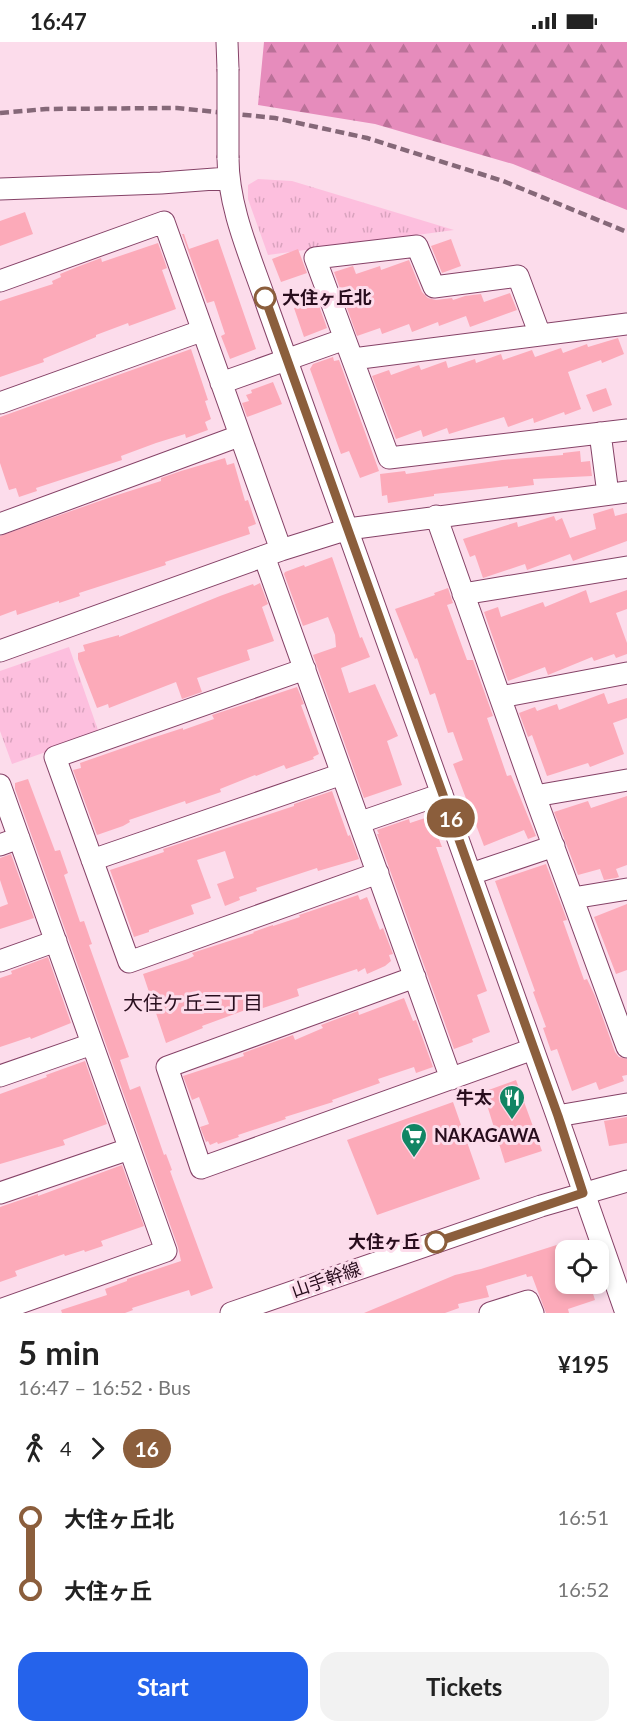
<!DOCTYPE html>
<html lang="en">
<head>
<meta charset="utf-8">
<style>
	:root { --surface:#fff; --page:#f2f2f2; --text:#222; --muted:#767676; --accent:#2563eb }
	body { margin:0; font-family:Lato,"Noto Sans JP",sans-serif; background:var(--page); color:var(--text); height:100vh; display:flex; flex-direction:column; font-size:22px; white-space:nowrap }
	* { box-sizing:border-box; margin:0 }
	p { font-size:20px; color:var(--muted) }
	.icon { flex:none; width:33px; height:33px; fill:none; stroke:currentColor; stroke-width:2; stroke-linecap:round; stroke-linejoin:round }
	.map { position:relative; height:1271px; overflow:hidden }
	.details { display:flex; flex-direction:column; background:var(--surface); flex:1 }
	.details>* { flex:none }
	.badge { padding:0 12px; border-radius:20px; font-size:21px; line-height:39px }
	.fabs { position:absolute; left:555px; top:1198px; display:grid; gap:12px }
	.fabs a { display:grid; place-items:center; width:54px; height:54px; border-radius:12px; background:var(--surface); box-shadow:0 3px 9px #0003; font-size:30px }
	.map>.badge { position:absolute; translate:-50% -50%; box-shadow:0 0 0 3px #fff }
	.legs { display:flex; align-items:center; gap:9px; height:66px; padding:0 18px; font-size:20px }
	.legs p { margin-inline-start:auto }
	.summary { display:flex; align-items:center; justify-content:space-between; height:102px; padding:0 18px }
	h1 { font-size:33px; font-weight:700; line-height:45px }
	.button { display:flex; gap:12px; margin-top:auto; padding:12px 18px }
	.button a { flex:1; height:69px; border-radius:18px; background:var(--accent); color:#fff; font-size:24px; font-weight:700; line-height:69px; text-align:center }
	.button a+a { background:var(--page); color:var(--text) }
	ul { padding:0 18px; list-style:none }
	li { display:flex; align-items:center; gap:21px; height:72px; font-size:22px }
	li i { display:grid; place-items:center; width:9px; height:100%; margin:0 8px; background:currentColor }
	li i::after { content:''; width:15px; height:15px; margin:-8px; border:4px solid; border-radius:50%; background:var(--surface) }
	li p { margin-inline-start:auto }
	li:first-child i { background:linear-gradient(#0000 50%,currentColor 0) }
	li:last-child i { background:linear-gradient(currentColor 50%,#0000 0) }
	.status { display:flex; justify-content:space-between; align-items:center; height:42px; padding:0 30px; background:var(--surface); direction:ltr }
	.status svg { height:16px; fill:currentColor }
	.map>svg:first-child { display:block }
	.forest { fill:url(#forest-firs) }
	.park { fill:url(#park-tufts) }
	.building { fill:#fcaab9 }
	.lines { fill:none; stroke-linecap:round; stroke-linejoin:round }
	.minor-casing { stroke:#854267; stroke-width:23 }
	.minor { stroke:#fff; stroke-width:21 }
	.rail { stroke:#856878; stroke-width:4.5; stroke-dasharray:9 4.5; stroke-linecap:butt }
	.minor-bridge-casing { stroke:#854267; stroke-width:23; stroke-linecap:butt }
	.minor-bridge { stroke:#fff; stroke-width:21 }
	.line-1-casing { stroke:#fff; stroke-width:14 }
	.line-1 { stroke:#8b5e3c; stroke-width:9 }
	.stop-1-dot { fill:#fff; stroke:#8b5e3c; stroke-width:3 }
	.labels { text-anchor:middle; stroke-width:6; stroke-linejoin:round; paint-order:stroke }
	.stop-label { font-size:18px; font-weight:bold; fill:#280d1d; stroke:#fcdceb; text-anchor:start }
	.poi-label { font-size:18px; font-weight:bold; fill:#280d1d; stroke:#fcdceb; text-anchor:end }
	.street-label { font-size:18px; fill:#280d1d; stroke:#fcdceb }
	.neighbourhood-label { font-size:20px; fill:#280d1d; stroke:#fcdceb }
</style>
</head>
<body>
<div class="status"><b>16:47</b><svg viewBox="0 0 49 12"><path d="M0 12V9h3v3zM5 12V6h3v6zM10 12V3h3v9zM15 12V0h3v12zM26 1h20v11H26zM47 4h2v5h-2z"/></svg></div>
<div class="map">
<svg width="627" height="1271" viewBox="0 0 627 1271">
	<defs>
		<pattern id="forest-firs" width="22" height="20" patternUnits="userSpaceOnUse" patternTransform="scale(1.5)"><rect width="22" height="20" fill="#e68cbc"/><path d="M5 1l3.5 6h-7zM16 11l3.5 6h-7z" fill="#ba7198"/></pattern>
		<pattern id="park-tufts" width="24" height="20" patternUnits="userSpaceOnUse" patternTransform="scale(1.5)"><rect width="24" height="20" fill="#fdbfde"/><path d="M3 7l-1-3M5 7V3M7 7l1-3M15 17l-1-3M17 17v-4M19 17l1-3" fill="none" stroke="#d9a3be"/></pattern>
	</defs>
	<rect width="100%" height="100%" fill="#fcdceb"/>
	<path class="forest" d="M264,0H627V168L513,122L375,82L258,63Z"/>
	<path class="park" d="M258,137L292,139L454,188L268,213L248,157V143Z
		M69,605L99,691L12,722L0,689V629Z"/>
	<path class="building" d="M25,170L33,192L0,204V179Z
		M182,192H184L189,207L218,197L256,307L230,317L221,294L225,292L214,259L207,261Z
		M451,197L461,224L442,231L431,204Z
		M158,201L167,226L162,228L176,267L129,284L128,281L96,293V295L43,317L44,320L0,335V259L53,242L52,239L61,235L60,232L77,225L101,216L102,220Z
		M298,207L307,231L281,240L272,217Z
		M409,218L422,250L428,256L436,258L452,256L453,258L465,254L481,252L484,260L510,251L517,268L470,285L466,274L439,284L438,280L412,290L409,282L382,292L380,286L357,294L334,230L353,224L356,232L380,224L381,228Z
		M317,258L327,286L304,295L294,266Z
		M618,296L624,312L602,321L601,318L568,330L581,367L565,373L564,370L534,381L533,376L508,385L504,375L449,392L447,386L423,395L421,388L396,397L372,334L389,328L391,333L419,323L421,328L446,319L448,326L475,317L476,321L501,312L503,318L532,308L535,315L561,306L563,311L587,302L588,305Z
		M191,307L208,358L205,359L211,377L205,380L208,388L186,396L185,392L156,401L121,414L122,418L36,446L37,449L19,455L16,446L9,448L0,421V375Z
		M333,315L334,319L339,318L379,429L360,436L349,409L341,412L310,327L313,322Z
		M273,340L282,362L247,375L242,361L249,359L246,353L252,351L251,348Z
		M606,346L612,363L593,370L586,353Z
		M580,409L581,420L590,419L592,434L533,437L534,443L508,446V444L434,452V454L388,461L387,453L382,454L380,432L405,429L406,432L502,418L563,413V411Z
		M225,416L227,423L234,421L245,459L248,458L256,482L248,485L250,492L165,520L166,523L79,551L80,554L59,561V559L17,573L16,568L0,574V494L111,455L161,439V436L181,429Z
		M613,466L615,474L627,471V499L573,519L570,512L527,528L525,522L483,536L475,513L470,515L463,497L517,480L518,485L554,474L556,479L562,476L570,496L596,487L593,472Z
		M332,515L360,596L362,595L370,615L341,626L349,651L375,642L398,694L387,699L402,743L364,756L313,613L336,605L335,593L328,575L303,584L284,532L285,530L304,523L305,525Z
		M260,541L268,562L262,565L274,599L247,608L250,618L197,636L202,650L182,657L176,640L109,666L108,662L97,666L78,617V611L85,609L83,603L119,593V595L220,554L253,542L254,544Z
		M448,546L453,561L447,563L467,618H473L493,674L487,676L507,734L511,733L536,794L528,797L524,788L484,804L453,722L463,718L453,690L448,691L435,651L430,653L417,616L415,617L395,567L435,553L434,551Z
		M586,548L590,561L627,548V567L616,571L627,601V612L616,616L614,612L594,619L592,615L548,633L545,625L508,639L484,570L498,565L501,575L543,560L545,565Z
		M297,645L304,662L301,663L319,712L313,715L314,717L286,727L284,723L256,734L255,733L220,747L221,750L186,762L185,759L129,778L130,780L123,784L97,793L73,728L81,726L80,721L149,697L183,686V688L214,677L212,673Z
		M604,651L608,662L627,656V676L613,681L624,712L590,725L588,721L547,734L532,693L528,695L519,671L535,665L537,669L557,662L559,668Z
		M28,737L55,809L60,808L68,831L64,833L80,880L84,879L92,902L89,903L129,1015L120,1018L130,1048L140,1044L164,1113L166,1112L172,1128L170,1129L213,1246L191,1254L189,1248L132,1266L133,1268L125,1271H62L61,1268L107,1253L105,1247L127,1239V1237L181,1219L178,1205L15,747V741Z
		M332,749L348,794L350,793L359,817L318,829L317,826L256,846L257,849L239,855L240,858L225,864L217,842L234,836L225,809L197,818L211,856L191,863L194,872L149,888V890L134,895L110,828L164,810L163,807L294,764V762Z
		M627,754V823L616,827L619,835L616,836L604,838L600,827L578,833L554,770L588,759L591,766Z
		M428,775L430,783L433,782L442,805H436L487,949L477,953L490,990L472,997L473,1000L454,1007L377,792H379L377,788L409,777L410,781Z
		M11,812L34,876L0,887V865L8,862L0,838V816Z
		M546,822L567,878L563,879L584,938L587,937L595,954L615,1010L619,1015L627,1017V1033L622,1034L624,1039L599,1048L596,1040L572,1049L557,1007L551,1009L543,986L546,985L533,950L535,949L495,839Z
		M358,853L360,858L367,855L380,888L383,886L393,912L389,913L391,919L385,924L367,932L365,926L358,930L357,927L297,947L299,954L260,967L259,963L202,984L203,986L166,1001L143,932L188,917L194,914L192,911L254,891L253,890L273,883V884L300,875L299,873Z
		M627,862V928L616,932L594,875Z
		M48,915L71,981L31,997L30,995L0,1005V936L12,932L11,929Z
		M404,956L413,979L416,978L433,1025L416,1031L414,1025L378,1037L380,1041L332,1058L333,1060L285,1075L286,1077L238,1093L239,1095L218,1102L217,1100L210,1103L208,1099L206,1100L200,1085L209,1082L199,1055L192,1058L183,1034L244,1014L243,1011L293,993L295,998L323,986L321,983L358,969L359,973Z
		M85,1019L107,1082L63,1098L65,1103L0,1122V1052L47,1035L46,1033Z
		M516,1038L542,1109L505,1121L483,1050Z
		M453,1060L480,1137L377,1173L347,1098Z
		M627,1075V1101L609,1104L604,1079Z
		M122,1123L144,1184L101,1199L103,1204L85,1210L84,1208L65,1214L64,1212L15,1229L17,1234L0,1240V1165L38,1152V1154Z
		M566,1200V1242H590L595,1258L568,1267L569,1271H546L532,1234L527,1235L526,1232L486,1244L489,1255L458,1262L459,1266L445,1271H364L455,1233L481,1227Z"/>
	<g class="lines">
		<defs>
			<path id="minor" d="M227,0L228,27
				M228,116C228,167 252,218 268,266L557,1074L626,1271
				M0,147L161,141L228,136
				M0,239L164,180L281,508
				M540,293L518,234L434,245L417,204L315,216L389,416L627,388
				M353,317L627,282
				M221,341L345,297
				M0,361L201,289
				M600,391L608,452
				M436,474L535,754L627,1005
				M0,482L239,394
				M264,514L451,1037
				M463,552L627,525
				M0,609L281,508L348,487L627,450
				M305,627L55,715L129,920L378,831
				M501,655L627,631
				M0,743L166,1209L0,1268
				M535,754L627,738
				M361,780L442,752
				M0,803L19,796
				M92,818L342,732
				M471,832L554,804
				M573,856L627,847
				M0,919L56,899
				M415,935L167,1025L201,1126L533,1007
				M0,1034L92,1002
				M557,1074L627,1062
				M0,1151L129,1107
				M231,1271L541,1164L627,1139
				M490,1271L528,1259L533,1271"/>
		</defs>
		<use href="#minor" class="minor-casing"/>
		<use href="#minor" class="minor"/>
		<path class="rail" d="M0,71L46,67L177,66L275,76L367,96L503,139L627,190"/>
		<defs>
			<path id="minor-bridge" d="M228,27V116"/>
		</defs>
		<use href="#minor-bridge" class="minor-bridge-casing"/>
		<use href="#minor-bridge" class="minor-bridge"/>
	</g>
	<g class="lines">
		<defs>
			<path id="line-1" d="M265,256L558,1074L583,1151L436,1200"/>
		</defs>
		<use href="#line-1" class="line-1-casing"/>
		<use href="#line-1" class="line-1"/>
	</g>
	<defs>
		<symbol id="restaurant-pin" viewBox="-11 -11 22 30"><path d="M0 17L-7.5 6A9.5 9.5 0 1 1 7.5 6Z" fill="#118564" stroke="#fcdceb"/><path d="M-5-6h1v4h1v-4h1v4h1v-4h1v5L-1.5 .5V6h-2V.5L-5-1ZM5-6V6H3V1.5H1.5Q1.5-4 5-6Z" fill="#fff"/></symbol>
		<symbol id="supermarket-pin" viewBox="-11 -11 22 30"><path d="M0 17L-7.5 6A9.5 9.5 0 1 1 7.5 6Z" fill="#118564" stroke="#fcdceb"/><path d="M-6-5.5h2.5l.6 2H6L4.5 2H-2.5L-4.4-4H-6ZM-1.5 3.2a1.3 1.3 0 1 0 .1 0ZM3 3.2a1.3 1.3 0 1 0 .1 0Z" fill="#fff"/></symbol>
	</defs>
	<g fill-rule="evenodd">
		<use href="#restaurant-pin" x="497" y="1041" width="30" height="40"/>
		<use href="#supermarket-pin" x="399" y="1079" width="30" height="40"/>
	</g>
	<g class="stop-1-dot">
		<circle cx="265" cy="256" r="10"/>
		<circle cx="436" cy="1200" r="10"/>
	</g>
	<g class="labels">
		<g class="stop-label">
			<text x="282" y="262">大住ヶ丘北</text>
			<text x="420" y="1206" text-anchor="end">大住ヶ丘</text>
		</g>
		<g class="poi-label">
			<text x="492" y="1062">牛太</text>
			<text x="434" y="1100" text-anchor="start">NAKAGAWA</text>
		</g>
		<g class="street-label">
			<text transform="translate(326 1238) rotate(-19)" y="6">山手幹線</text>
		</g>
		<g class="neighbourhood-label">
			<text x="193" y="968">大住ケ丘三丁目</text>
		</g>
	</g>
</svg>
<div class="fabs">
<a><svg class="icon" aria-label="locate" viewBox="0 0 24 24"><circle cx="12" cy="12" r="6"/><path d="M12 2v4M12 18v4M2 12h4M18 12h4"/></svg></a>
</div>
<b class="badge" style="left:451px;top:776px;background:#8b5e3c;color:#fff">16</b>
</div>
<section class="details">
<div class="summary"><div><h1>5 min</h1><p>16:47 – 16:52 · Bus</p></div><b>¥195</b></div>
<div class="legs"><svg class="icon" aria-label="walk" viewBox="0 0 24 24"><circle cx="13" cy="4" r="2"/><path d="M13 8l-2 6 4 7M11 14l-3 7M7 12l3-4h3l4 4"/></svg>4<svg class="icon" aria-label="forward" viewBox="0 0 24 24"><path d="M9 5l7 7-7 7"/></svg><b class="badge" style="background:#8b5e3c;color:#fff">16</b></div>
<ul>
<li><i style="color:#8b5e3c"></i><b>大住ヶ丘北</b><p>16:51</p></li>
<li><i style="color:#8b5e3c"></i><b>大住ヶ丘</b><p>16:52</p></li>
</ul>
<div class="button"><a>Start</a><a>Tickets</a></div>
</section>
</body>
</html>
